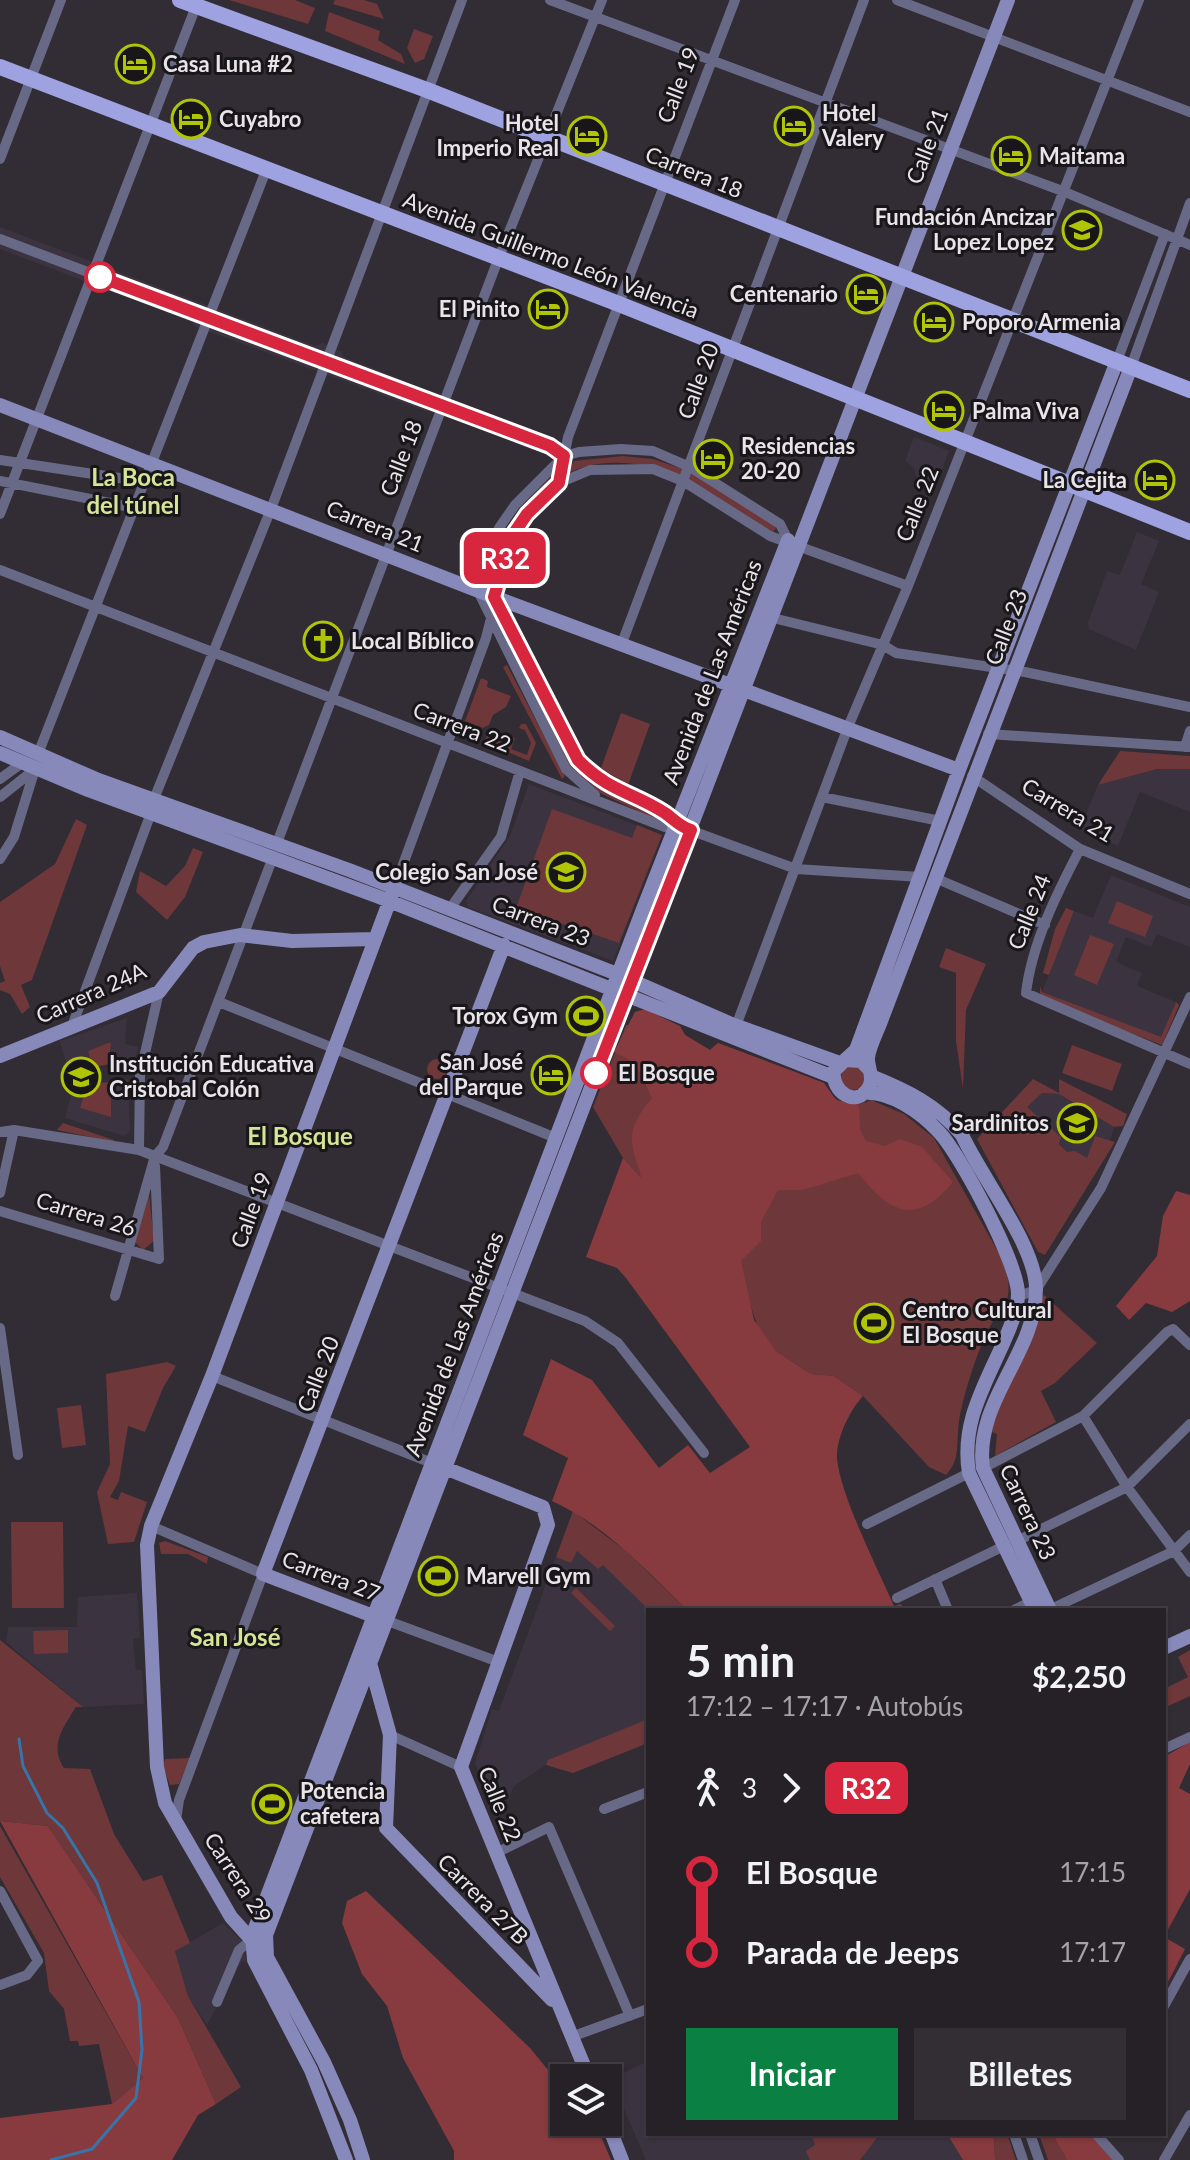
<!DOCTYPE html>
<html lang="es">
<head>
<meta charset="utf-8">
<style>
	:root { --surface:#262127; --page:#322e33; --text:#f1f3f6; --muted:#a4a3a7; --line:#423e44; --accent:#0b8043 }
	body { margin:0; font-family:Lato,sans-serif; background:var(--page); color:var(--text); height:100vh; display:flex; flex-direction:column; font-size:30px; white-space:nowrap }
	* { box-sizing:border-box; margin:0 }
	p { font-size:26px; color:var(--muted) }
	.icon { flex:none; width:44px; height:44px; fill:none; stroke:currentColor; stroke-width:2; stroke-linecap:round; stroke-linejoin:round }
	.map { position:relative; flex:1; overflow:hidden }
	.side { position:absolute; left:646px; top:1608px; width:520px; height:528px; display:flex; flex-direction:column; background:var(--surface); border-radius:0px; box-shadow:0 2px 6px #0004,0 0 0 2px var(--line) }
	.side>* { flex:none }
	.badge { padding:0 16px; border-radius:12px; font-size:28px; line-height:52px }
	.fabs { position:absolute; left:550px; top:2064px; display:grid; gap:16px }
	.fabs a { display:grid; place-items:center; width:72px; height:72px; border-radius:0px; background:var(--surface); box-shadow:0 2px 6px #0004,0 0 0 2px var(--line); font-size:40px }
	.map>.badge { position:absolute; translate:-50% -50%; box-shadow:0 0 0 4px #fff }
	.legs { display:flex; align-items:center; gap:12px; height:88px; padding:0 40px; font-size:26px }
	.legs p { margin-inline-start:auto }
	.summary { display:flex; align-items:center; justify-content:space-between; height:136px; padding:0 40px }
	h1 { font-size:44px; font-weight:700; line-height:60px }
	.action { display:flex; gap:16px; margin-top:auto; padding:16px 40px }
	.action a { flex:1; height:92px; border-radius:0px; background:var(--accent); color:#fff; font-size:32px; font-weight:700; line-height:92px; text-align:center }
	.action a+a { background:var(--page); color:var(--text) }
	ul { padding:0 40px; list-style:none }
	li { display:flex; align-items:center; gap:28px; height:80px; font-size:30px }
	li i { display:grid; place-items:center; width:12px; height:100%; margin:0 10px; background:currentColor }
	li i::after { content:''; width:20px; height:20px; margin:-10px; border:6px solid; border-radius:50%; background:var(--surface) }
	li p { margin-inline-start:auto }
	li:first-child i { background:linear-gradient(#0000 50%,currentColor 0) }
	li:last-child i { background:linear-gradient(currentColor 50%,#0000 0) }
	.map>svg:first-child { display:block }
	.built { fill:#3c3341 }
	.green { fill:#6e3739 }
	.forest { fill:#883b3f }
	.lines { fill:none; stroke-linecap:round; stroke-linejoin:round }
	.stream { stroke:#3874aa; stroke-width:3 }
	.street { stroke:#676987; stroke-width:10 }
	.secondary { stroke:#8689b9; stroke-width:14 }
	.primary { stroke:#9ea2e0; stroke-width:16 }
	.line-1-casing { stroke:#fff; stroke-width:18 }
	.line-1 { stroke:#d7263d; stroke-width:12 }
	.stop-1-dot { fill:#fff; stroke:#d7263d; stroke-width:4 }
	.labels { text-anchor:middle; stroke-width:6; stroke-linejoin:round; paint-order:stroke }
	.poi-label { font-size:22px; font-weight:bold; fill:#e8e4ea; stroke:#181619; text-anchor:start }
	.street-label { font-size:22px; fill:#e8e4ea; stroke:#181619 }
	.stop-label { font-size:22px; font-weight:bold; fill:#e8e4ea; stroke:#181619; text-anchor:start }
	.neighbourhood-label { font-size:24px; font-weight:bold; fill:#d5e497; stroke:#181619 }
</style>
</head>
<body>
<div class="map">
<svg width="1190" height="2160" viewBox="0 0 1190 2160">
	<rect width="100%" height="100%" fill="#322c34"/>
	<path class="built" d="M0,227L315,346L323,343L340,351L344,357L436,393L428,412L194,326L192,322L0,249Z
		M914,437L949,451L936,485L916,477L914,468L905,461Z
		M1137,532L1159,541L1141,584L1159,592L1136,650L1089,629L1088,623L1107,571L1120,575Z
		M1157,769H1190V812L1140,792L1118,846L1080,829L1098,785Z
		M529,784L662,835L613,961L468,907L466,901L510,836Z
		M1111,875L1190,907V947L1157,934L1151,947L1126,937L1116,962L1142,973L1137,986L1176,1002L1161,1038L1042,992L1074,911L1093,918Z
		M127,1018L125,1044L139,1047L134,1061L89,1068L92,1084L128,1079L130,1131L124,1136L65,1118L73,1087L60,1041Z
		M1042,1093L1059,1094L1114,1127L1111,1138L1090,1160L1067,1152L1026,1107Z
		M573,1511L687,1610H648V1738L643,1745L573,1773L546,1765L514,1786L509,1797L493,1807L475,1763L492,1709L499,1711Z
		M137,1593L140,1638L133,1639L136,1670H142L144,1704L83,1707L6,1642L8,1627H77L78,1597Z
		M223,1923L241,1940L247,1962L242,1961L207,2025L188,1996L175,1951Z
		M648,2061V2134H947L963,2160H646L611,2079Z"/>
	<path class="green" d="M229,0H295L315,8L308,24Z
		M335,0H364L377,4L384,19L333,4Z
		M329,12L380,31L378,40L401,54L405,64L325,31Z
		M414,29L433,36L424,59L415,63L407,48Z
		M623,456L653,459L683,469L681,476C647,463 601,455 567,474L574,461Z
		M691,473L777,527L773,532L688,479Z
		M553,476L507,531L489,590L486,588C502,540 512,509 553,476Z
		M497,614L574,763L596,785L664,817L662,823L592,789L570,767L492,617Z
		M507,665L565,776L562,779L503,667Z
		M481,678L488,681L487,687L511,696L506,707L493,715L489,725L483,728L465,721Z
		M621,713L650,724L628,785L601,768Z
		M521,724H526L536,743L529,761L484,742L488,734L496,730L515,738L511,749L527,755L531,743L525,730L519,728Z
		M1120,751L1190,756V769H1157L1098,785Z
		M552,809L632,838L637,825L662,835L619,943L516,908Z
		M76,819L87,825L32,980L21,985L30,1007L22,1014L10,994L0,990V983L5,981L0,966V902L55,864Z
		M193,848L203,852L185,897L167,920L136,892L140,871L166,886L185,866Z
		M1117,901L1153,916L1145,937L1108,923Z
		M1066,908L1074,911L1049,975L1043,973L1055,929Z
		M1090,935L1114,944L1097,985L1074,975Z
		M946,948L986,964L966,1010L963,1089L956,1041V973L939,967Z
		M1040,986L1042,992L1161,1037L1176,1002L1179,1005L1162,1045L1047,1001L1040,993Z
		M626,1025L680,1026L685,1035L710,1050L718,1043L824,1083C835,1104 849,1110 871,1100L904,1114L934,1138L1001,1257C1008,1273 1012,1289 1005,1306C985,1321 963,1395 959,1422C956,1443 961,1459 946,1475L929,1467L863,1396L834,1376L811,1374L776,1351L760,1333L749,1301L623,1158L593,1107Z
		M111,1042L109,1064L89,1068L92,1084L111,1082V1117L80,1108L87,1084L86,1074L71,1078L70,1069L91,1061L88,1051Z
		M1072,1045L1122,1064L1112,1091L1062,1073Z
		M427 1069a10 10 0 1 1 20 0a10 10 0 1 1-20 0Z
		M841 1078a12 12 0 1 1 24 0a12 12 0 1 1-24 0Z
		M1033,1079L1059,1093V1079L1127,1114L1123,1126L1114,1127L1059,1094L1042,1093L1027,1107L1061,1137L1059,1144L1067,1152L1075,1151L1087,1158L1095,1136L1115,1142L1045,1255L1038,1252L977,1139Z
		M63,1123L114,1140V1142L57,1130Z
		M149,1194L154,1241L143,1250L135,1242Z
		M1044,1295L1097,1343L1055,1383L1041,1391L1056,1422L995,1456L997,1434L990,1431L1038,1302Z
		M167,1362L176,1366L163,1388L145,1432L128,1426L119,1481L110,1497L118,1500L121,1492L147,1502L134,1542L108,1544L97,1492L110,1464L106,1374Z
		M81,1405L86,1445L62,1448L57,1408Z
		M573,1511L626,1551L687,1610H649L603,1565L598,1569L577,1551L571,1563L556,1557Z
		M11,1522H63L64,1608H12Z
		M165,1541L208,1557L207,1564L188,1554H161L159,1543Z
		M576,1588L615,1626L610,1631L571,1593Z
		M68,1630V1653L34,1654L33,1631Z
		M0,1640L83,1707H76C63,1728 49,1745 64,1768L90,1769L114,1834L143,1881L162,1875L190,1943L175,1951L188,1996L241,2087L216,2104L178,2018L48,1826L0,1821Z
		M1190,1650V1696L1164,1708V1689L1188,1677L1178,1657Z
		M648,1719V1738L643,1745L573,1773L546,1765L548,1760Z
		M190,1758L179,1784L170,1785L163,1767L165,1759Z
		M0,1826L143,2078L112,2104L99,2044L79,2046L78,2041H70L64,2009L49,1991L44,1953L0,1877Z
		M811,2134H873L876,2139L860,2160H810L806,2151L815,2145Z
		M994,2134H1007L1016,2160H995Z
		M1039,2134H1052L1067,2160H1048Z"/>
	<path class="forest" d="M645,1009L680,1026L685,1035L710,1050L718,1043L824,1083L836,1100L859,1105L860,1129L866,1141L885,1146L900,1139L922,1147L953,1182C916,1227 890,1213 858,1173L803,1190H778L761,1222V1241L741,1261L754,1320L776,1351L811,1374L834,1376L863,1396C850,1410 836,1438 837,1459C841,1497 878,1569 894,1606L901,1604L904,1610H687C646,1570 605,1525 552,1501L568,1458L523,1435L551,1359L592,1380L659,1468L688,1445L710,1473L750,1447L626,1278L617,1268L586,1257L623,1158L642,1179C630,1141 624,1131 652,1098L635,1063L614,1052L635,1012Z
		M1176,1191L1190,1195V1301L1172,1312L1146,1303L1129,1320L1116,1306L1157,1256L1163,1216Z
		M1190,1742V1764L1179,1788L1190,1794V1889L1164,1937V1757Z
		M0,1821L48,1826L178,2018L216,2104L198,2115L172,2160H0V2118L112,2104L143,2078Z
		M366,1891L530,2048L558,2082L564,2080V2122H595L611,2160H454V2151L403,2058L387,2006L362,1974L342,1923L347,1901Z
		M1164,1937L1185,1949L1164,1990Z
		M947,2134H994L995,2160H963Z
		M1052,2134H1091L1114,2160H1067Z"/>
	<g class="lines">
		<path class="stream" d="M19,1739L23,1766L47,1813L63,1828L97,1883L139,2002L142,2050L136,2098L92,2149L51,2160"/>
		<path class="street" d="M550,0L1065,192L1190,245
			M897,0L1190,112
			M0,159L61,0
			M0,239L550,446L564,456
			M1117,361L1165,234
			M1131,367L1190,203
			M0,460L146,482
			M0,481L135,508
			M559,483L568,437L735,0
			M0,514L198,1
			M0,570L665,827L676,825L796,869L920,877
			M494,598L578,760L599,781L666,814L676,825
			M773,618L883,645L896,653L1025,672L1190,707
			M622,643L864,0
			M988,734L1190,747
			M1185,747L1190,731
			M38,754L267,168
			M972,776L1080,849L1190,894
			M0,779L22,763
			M595,795L566,769L478,591L499,528L515,505L564,456L579,452L621,449L653,451L690,467L780,524L788,540
			M0,797L34,770
			M822,797L940,821
			M154,799L271,509L462,0
			M277,843L499,257L602,0
			M1080,849C1057,893 1032,943 1026,993L1190,1064
			M0,859L14,837L35,769
			M935,878L1045,925
			M394,889L486,638L512,536L527,514L559,483L590,470L653,469L683,481L770,536L908,586
			M449,910L501,837L520,771
			M219,1002L556,1138
			M736,1026L848,727L908,586L1139,0
			M71,1029L151,813
			M0,1132L14,1130L139,1150L585,1321L618,1343L704,1453
			M139,1150L140,1075L159,992
			M0,1193L14,1130
			M0,1211L159,1259L155,1166
			M115,1296L155,1156L163,1147L273,857
			M1019,1296L1036,1290L1101,1188L1190,997
			M0,1328L18,1455
			M212,1376L437,1465
			M1083,1416L1127,1487L1190,1572
			M983,1468L1083,1416L1167,1332L1173,1329L1190,1345
			M867,1524L969,1473
			M151,1526L263,1574L179,1800L176,1820
			M1017,1541L1127,1487L1190,1424
			M935,1579L948,1610
			M897,1598L1004,1546
			M1014,1610L1030,1602
			M1049,1610L1174,1551L1190,1535
			M385,1620L496,1661
			M390,1735L461,1767
			M1164,1749L1190,1737
			M604,1809L648,1792
			M496,1853L549,1827L630,2016
			M0,1891L38,1961L27,1975L0,1985
			M217,2002L239,1950L251,1940
			M1164,2006L1190,1959
			M571,2037L648,2009
			M1014,2134L1023,2160
			M1030,2134L1039,2160
			M1096,2134L1119,2160
			M1164,2160L1190,2115"/>
		<path class="secondary" d="M0,405L494,597L959,770
			M0,737L96,779L349,870L612,972L729,1023L840,1063
			M0,753L88,790L379,897L833,1077
			M0,1056L159,992L193,948L204,942L240,935L292,941L375,939
			M845,1060L856,1050L959,770L1117,361
			M869,1069L861,1061L845,1060L834,1071C831,1092 857,1109 869,1087C875,1077 867,1068 868,1057C870,1045 877,1032 881,1021L1131,367
			M871,1076C908,1091 937,1105 962,1135C981,1177 1036,1246 1036,1289C1036,1354 974,1401 983,1468L1050,1610
			M864,1093C891,1091 921,1113 938,1131C960,1153 1018,1264 1018,1294C1018,1311 1009,1330 1002,1346C983,1388 961,1425 969,1473L1035,1610
			M445,1468L543,1507L548,1525L461,1767L589,2078
			M381,1619L263,1574L504,945
			M1164,1648L1190,1636
			M370,1663L390,1735L386,1828L552,2000
			M267,1957L266,1935L1008,0
			M607,2122L622,2160
			M346,2160L311,2070L254,1960L252,1936L643,909L788,540
			M363,2160L350,2120L324,2062L267,1957L231,1917L165,1803L157,1767L147,1545L151,1526L212,1376L394,889"/>
		<path class="primary" d="M180,0L427,90L1190,390
			M0,67L619,304L1190,532"/>
	</g>
	<g class="lines">
		<defs>
			<path id="line-1" d="M100,277L550,446L564,456L559,483L527,514L512,536L494,597L578,760C611,793 631,791 665,813C675,820 679,826 691,830L596,1073"/>
		</defs>
		<use href="#line-1" class="line-1-casing"/>
		<use href="#line-1" class="line-1"/>
	</g>
	<defs>
		<symbol id="hotel-ring" viewBox="-11 -11 22 22"><circle r="9.5" fill="#181619" stroke="#afc505" stroke-width="1.5"/><path d="M-6-4.5h1.5V1H6V5H4.5V3h-9V5H-6ZM-4 0a1.8 1.8 0 1 1 3.6 0ZM.5 0V-2.5h3Q6-2.5 6 0Z" fill="#afc505"/></symbol>
		<symbol id="university-ring" viewBox="-11 -11 22 22"><circle r="9.5" fill="#181619" stroke="#afc505" stroke-width="1.5"/><path d="M0-5L7-2L0 1L-7-2ZM-4 1L0 2.5L4 1V4Q0 6-4 4Z" fill="#afc505"/></symbol>
		<symbol id="church-ring" viewBox="-11 -11 22 22"><circle r="9.5" fill="#181619" stroke="#afc505" stroke-width="1.5"/><path d="M-1.2-6h2.4v3.5h3.3v2.4h-3.3V6h-2.4V-.1h-3.3v-2.4h3.3Z" fill="#afc505"/></symbol>
		<symbol id="stadium-ring" viewBox="-11 -11 22 22"><circle r="9.5" fill="#181619" stroke="#afc505" stroke-width="1.5"/><path d="M0-5a6.5 5 0 1 0 0 10a6.5 5 0 1 0 0-10ZM-3.5-1.8h7v3.6h-7Z" fill="#afc505"/></symbol>
		<symbol id="school-ring" viewBox="-11 -11 22 22"><circle r="9.5" fill="#181619" stroke="#afc505" stroke-width="1.5"/><path d="M0-5L7-2L0 1L-7-2ZM-4 1L0 2.5L4 1V4Q0 6-4 4Z" fill="#afc505"/></symbol>
	</defs>
	<g fill-rule="evenodd">
		<use href="#hotel-ring" x="113" y="42" width="44" height="44"/>
		<use href="#hotel-ring" x="169" y="97" width="44" height="44"/>
		<use href="#hotel-ring" x="772" y="104" width="44" height="44"/>
		<use href="#hotel-ring" x="565" y="114" width="44" height="44"/>
		<use href="#hotel-ring" x="989" y="134" width="44" height="44"/>
		<use href="#university-ring" x="1060" y="208" width="44" height="44"/>
		<use href="#hotel-ring" x="844" y="272" width="44" height="44"/>
		<use href="#hotel-ring" x="526" y="287" width="44" height="44"/>
		<use href="#hotel-ring" x="912" y="300" width="44" height="44"/>
		<use href="#hotel-ring" x="922" y="389" width="44" height="44"/>
		<use href="#hotel-ring" x="691" y="437" width="44" height="44"/>
		<use href="#hotel-ring" x="1133" y="458" width="44" height="44"/>
		<use href="#church-ring" x="301" y="619" width="44" height="44"/>
		<use href="#university-ring" x="544" y="850" width="44" height="44"/>
		<use href="#stadium-ring" x="564" y="994" width="44" height="44"/>
		<use href="#hotel-ring" x="529" y="1053" width="44" height="44"/>
		<use href="#university-ring" x="59" y="1055" width="44" height="44"/>
		<use href="#school-ring" x="1055" y="1101" width="44" height="44"/>
		<use href="#stadium-ring" x="852" y="1301" width="44" height="44"/>
		<use href="#stadium-ring" x="416" y="1554" width="44" height="44"/>
		<use href="#stadium-ring" x="250" y="1782" width="44" height="44"/>
	</g>
	<g class="stop-1-dot">
		<circle cx="100" cy="277" r="14"/>
		<circle cx="596" cy="1073" r="14"/>
	</g>
	<g class="labels">
		<g class="poi-label">
			<text x="163" y="72">Casa Luna #2</text>
			<text x="822" y="121">Hotel<tspan x="822" dy="25">Valery</tspan></text>
			<text x="219" y="127">Cuyabro</text>
			<text x="559" y="131" text-anchor="end">Hotel<tspan x="559" dy="25">Imperio Real</tspan></text>
			<text x="1039" y="164">Maitama</text>
			<text x="1054" y="225" text-anchor="end">Fundación Ancizar<tspan x="1054" dy="25">Lopez Lopez</tspan></text>
			<text x="838" y="302" text-anchor="end">Centenario</text>
			<text x="520" y="317" text-anchor="end">El Pinito</text>
			<text x="962" y="330">Poporo Armenia</text>
			<text x="972" y="419">Palma Viva</text>
			<text x="741" y="454">Residencias<tspan x="741" dy="25">20-20</tspan></text>
			<text x="1127" y="488" text-anchor="end">La Cejita</text>
			<text x="351" y="649">Local Bíblico</text>
			<text x="538" y="880" text-anchor="end">Colegio San José</text>
			<text x="558" y="1024" text-anchor="end">Torox Gym</text>
			<text x="523" y="1070" text-anchor="end">San José<tspan x="523" dy="25">del Parque</tspan></text>
			<text x="109" y="1072">Institución Educativa<tspan x="109" dy="25">Cristobal Colón</tspan></text>
			<text x="1049" y="1131" text-anchor="end">Sardinitos</text>
			<text x="902" y="1318">Centro Cultural<tspan x="902" dy="25">El Bosque</tspan></text>
			<text x="466" y="1584">Marvell Gym</text>
			<text x="300" y="1799">Potencia<tspan x="300" dy="25">cafetera</tspan></text>
		</g>
		<g class="street-label">
			<text transform="translate(678 85) rotate(-69)" y="8">Calle 19</text>
			<text transform="translate(927 146) rotate(-69)" y="8">Calle 21</text>
			<text transform="translate(694 172) rotate(22)" y="8">Carrera 18</text>
			<text transform="translate(551 255) rotate(21)" y="8">Avenida Guillermo León Valencia</text>
			<text transform="translate(698 381) rotate(-70)" y="8">Calle 20</text>
			<text transform="translate(401 458) rotate(-69)" y="8">Calle 18</text>
			<text transform="translate(917 504) rotate(-68)" y="8">Calle 22</text>
			<text transform="translate(375 526) rotate(22)" y="8">Carrera 21</text>
			<text transform="translate(1006 627) rotate(-69)" y="8">Calle 23</text>
			<text transform="translate(712 672) rotate(-69)" y="8">Avenida de Las Américas</text>
			<text transform="translate(462 727) rotate(21)" y="8">Carrera 22</text>
			<text transform="translate(1068 810) rotate(31)" y="8">Carrera 21</text>
			<text transform="translate(1029 912) rotate(-68)" y="8">Calle 24</text>
			<text transform="translate(541 921) rotate(21)" y="8">Carrera 23</text>
			<text transform="translate(91 993) rotate(-24)" y="8">Carrera 24A</text>
			<text transform="translate(251 1210) rotate(-70)" y="8">Calle 19</text>
			<text transform="translate(86 1214) rotate(17)" y="8">Carrera 26</text>
			<text transform="translate(454 1344) rotate(-69)" y="8">Avenida de Las Américas</text>
			<text transform="translate(318 1374) rotate(-69)" y="8">Calle 20</text>
			<text transform="translate(1028 1512) rotate(65)" y="8">Carrera 23</text>
			<text transform="translate(331 1576) rotate(21)" y="8">Carrera 27</text>
			<text transform="translate(500 1804) rotate(68)" y="8">Calle 22</text>
			<text transform="translate(238 1878) rotate(57)" y="8">Carrera 29</text>
			<text transform="translate(483 1899) rotate(45)" y="8">Carrera 27B</text>
		</g>
		<g class="stop-label">
			<text x="618" y="1081">El Bosque</text>
		</g>
		<g class="neighbourhood-label">
			<text x="133" y="486">La Boca<tspan x="133" dy="28">del túnel</tspan></text>
			<text x="300" y="1145">El Bosque</text>
			<text x="235" y="1646">San José</text>
		</g>
	</g>
</svg>
<div class="fabs">
<a><svg class="icon" aria-label="layers" viewBox="0 0 24 24"><path d="M12 4l9 5-9 5-9-5zM3 14l9 5 9-5"/></svg></a>
</div>
<b class="badge" style="left:505px;top:558px;background:#d7263d;color:#fff">R32</b>
<section class="side">
<div class="summary"><div><h1>5 min</h1><p>17:12 – 17:17 · Autobús</p></div><b>$2,250</b></div>
<div class="legs"><svg class="icon" aria-label="walk" viewBox="0 0 24 24"><circle cx="13" cy="4" r="2"/><path d="M13 8l-2 6 4 7M11 14l-3 7M7 12l3-4h3l4 4"/></svg>3<svg class="icon" aria-label="forward" viewBox="0 0 24 24"><path d="M9 5l7 7-7 7"/></svg><b class="badge" style="background:#d7263d;color:#fff">R32</b></div>
<ul>
<li><i style="color:#d7263d"></i><b>El Bosque</b><p>17:15</p></li>
<li><i style="color:#d7263d"></i><b>Parada de Jeeps</b><p>17:17</p></li>
</ul>
<div class="action"><a>Iniciar</a><a>Billetes</a></div>
</section>
</div>
</body>
</html>
